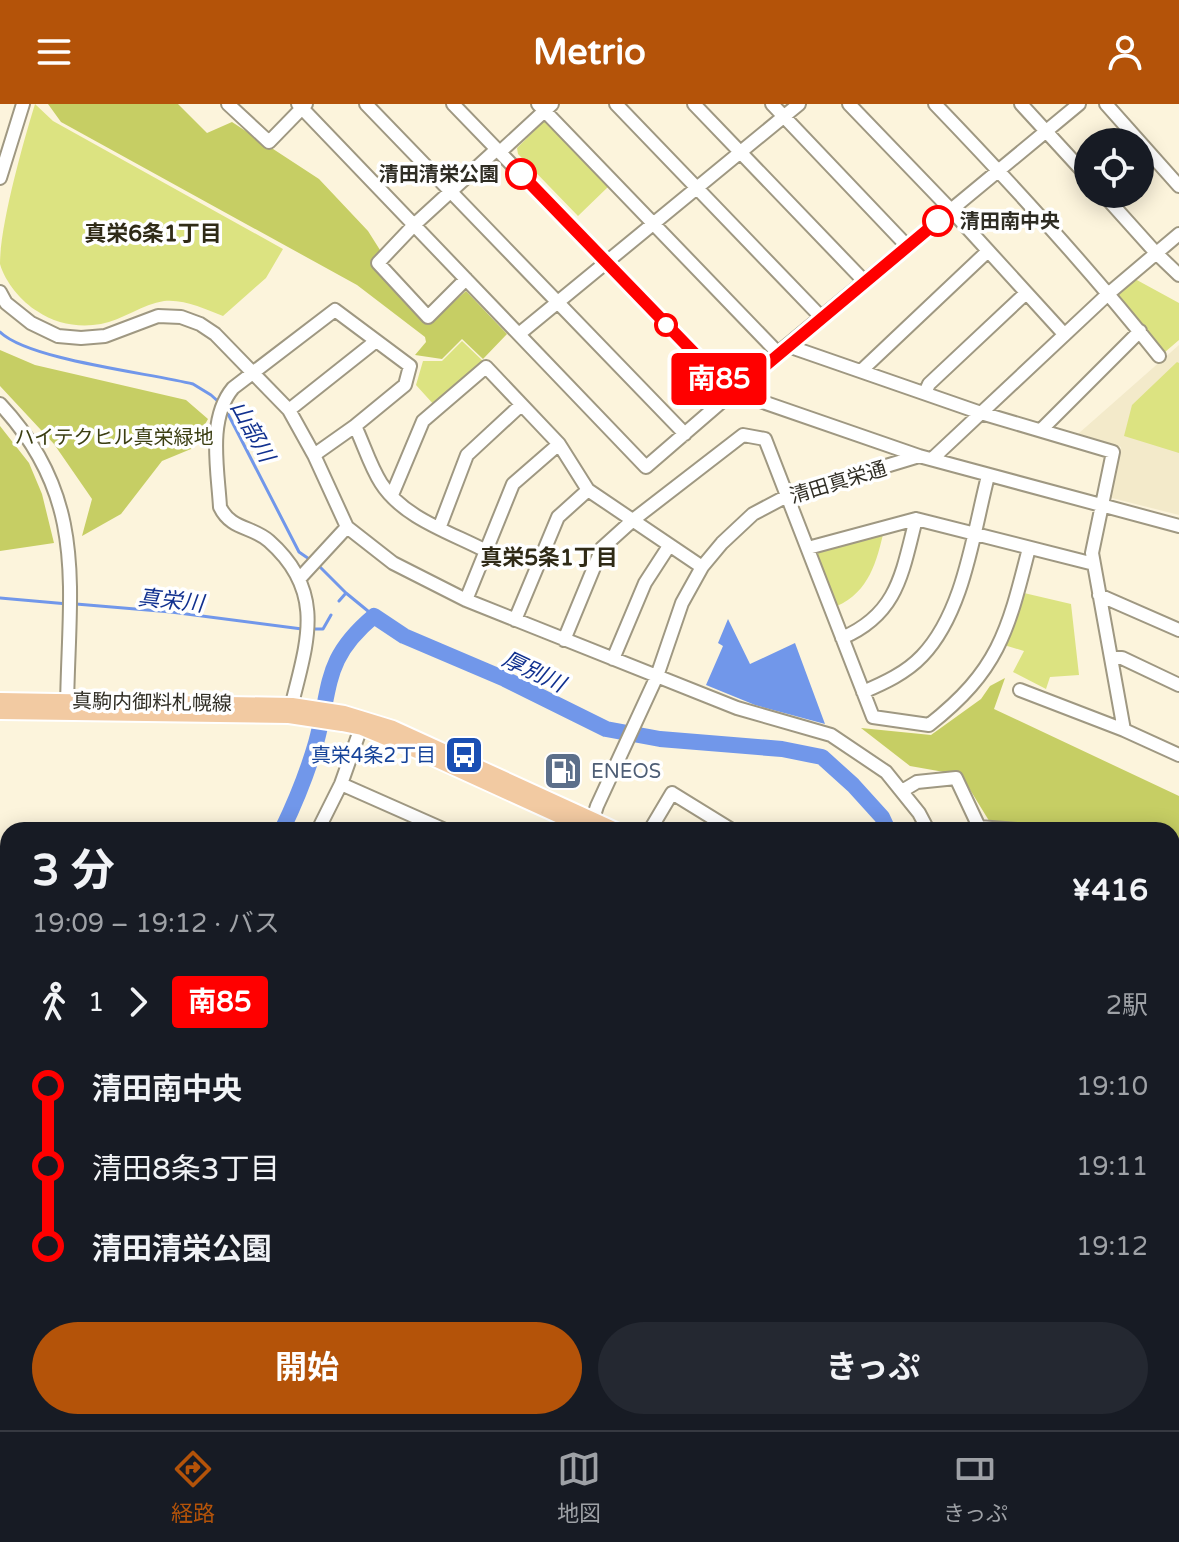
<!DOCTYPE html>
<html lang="ja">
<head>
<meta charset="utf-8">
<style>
	:root { --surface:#171b24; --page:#242831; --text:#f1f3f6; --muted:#9ea1a6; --line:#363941; --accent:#b45309 }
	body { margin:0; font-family:"Varela Round","Noto Sans JP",sans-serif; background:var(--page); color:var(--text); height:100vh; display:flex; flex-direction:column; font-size:30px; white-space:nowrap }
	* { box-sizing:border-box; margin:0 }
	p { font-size:26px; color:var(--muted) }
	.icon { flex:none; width:44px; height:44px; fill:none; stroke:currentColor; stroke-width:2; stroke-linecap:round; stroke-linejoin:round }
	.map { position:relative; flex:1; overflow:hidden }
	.side { position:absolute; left:0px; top:718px; width:1180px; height:608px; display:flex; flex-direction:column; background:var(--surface); border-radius:24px 24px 0 0; box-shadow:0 4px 20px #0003 }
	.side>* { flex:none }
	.badge { padding:0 16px; border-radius:6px; font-size:28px; line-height:52px }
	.controls { position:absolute; left:1074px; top:24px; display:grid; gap:16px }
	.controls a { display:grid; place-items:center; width:80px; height:80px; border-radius:50%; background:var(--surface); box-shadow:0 4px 20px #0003; font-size:40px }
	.map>.badge { position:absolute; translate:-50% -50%; box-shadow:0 0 0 4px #fff }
	.legs { display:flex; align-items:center; gap:12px; height:88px; padding:0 32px; font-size:26px }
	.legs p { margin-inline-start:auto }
	.overview { display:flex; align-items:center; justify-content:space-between; height:136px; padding:0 32px }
	h1 { font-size:44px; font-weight:700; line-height:60px }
	.cta { display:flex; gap:16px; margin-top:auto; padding:16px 32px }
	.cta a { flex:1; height:92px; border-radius:48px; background:var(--accent); color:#fff; font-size:32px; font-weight:700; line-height:92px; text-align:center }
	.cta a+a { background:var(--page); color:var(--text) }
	ul { padding:0 32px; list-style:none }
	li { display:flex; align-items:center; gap:28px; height:80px; font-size:30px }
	li i { display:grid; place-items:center; width:12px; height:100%; margin:0 10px; background:currentColor }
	li i::after { content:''; width:20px; height:20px; margin:-10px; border:6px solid; border-radius:50%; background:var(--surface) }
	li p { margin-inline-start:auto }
	li:first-child i { background:linear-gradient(#0000 50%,currentColor 0) }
	li:last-child i { background:linear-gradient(currentColor 50%,#0000 0) }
	header { display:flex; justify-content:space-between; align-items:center; height:104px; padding:0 32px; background:var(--accent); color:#fff; font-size:36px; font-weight:700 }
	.tabs { display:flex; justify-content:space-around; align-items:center; height:112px; border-top:2px solid var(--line); background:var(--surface); font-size:22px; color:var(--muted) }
	.tabs a { display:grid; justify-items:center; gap:4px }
	.tabs .on { color:var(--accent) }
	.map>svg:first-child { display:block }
	.built { fill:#f3eaca }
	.green { fill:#dce381 }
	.forest { fill:#c6ce64 }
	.water { fill:#7197ea }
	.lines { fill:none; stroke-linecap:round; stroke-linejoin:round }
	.stream { stroke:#7197ea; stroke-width:3 }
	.river { stroke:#7197ea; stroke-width:16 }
	.minor-casing { stroke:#9f9882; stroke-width:16 }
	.major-casing { stroke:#fff; stroke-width:18 }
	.minor { stroke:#fff; stroke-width:12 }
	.major { stroke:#f2caa2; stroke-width:14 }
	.line-1-casing { stroke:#fff; stroke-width:18 }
	.line-1 { stroke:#f00; stroke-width:12 }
	.stop-1-dot { fill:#fff; stroke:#f00; stroke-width:4 }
	.labels { text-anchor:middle; stroke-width:7; stroke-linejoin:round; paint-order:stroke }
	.stop-label { font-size:20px; font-weight:bold; fill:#2f2d24; stroke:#fff; text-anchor:end }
	.park-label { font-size:20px; fill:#3c3f13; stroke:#fff }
	.street-label { font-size:20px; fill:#2f2d24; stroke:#fff }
	.transit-label { font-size:20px; fill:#164399; stroke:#fff; text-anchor:end }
	.service-label { font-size:20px; fill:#4e5e75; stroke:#fff; text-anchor:start }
	.neighbourhood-label { font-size:22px; font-weight:bold; fill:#302b17; stroke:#fff }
	.water-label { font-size:22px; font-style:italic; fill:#11318f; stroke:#fff }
</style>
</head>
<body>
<header><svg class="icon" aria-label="menu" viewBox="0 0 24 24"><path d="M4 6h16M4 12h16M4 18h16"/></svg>Metrio<svg class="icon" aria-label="person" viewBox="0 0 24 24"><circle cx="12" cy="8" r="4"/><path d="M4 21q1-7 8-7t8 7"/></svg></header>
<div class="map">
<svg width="1179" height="1326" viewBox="0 0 1179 1326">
	<rect width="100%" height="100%" fill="#fcf4dc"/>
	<path class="built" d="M1179,241V411L1112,394L1110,391L1121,343L1078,330Z"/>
	<path class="green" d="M35,0L53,17L283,145L266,174L223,212C205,205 185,195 164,197C143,200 122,216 101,220C79,224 56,220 37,207C22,198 5,178 0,160C0,121 23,39 35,0Z
		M544,17L548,18L609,82L578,112L518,50L517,44Z
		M1135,175L1179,199V236L1165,248L1118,193L1119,188Z
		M462,237L484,258L435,302L416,281L423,257H442Z
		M1177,258L1179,259V349L1124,332L1132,301Z
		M884,426C877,457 869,488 837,502L816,446Z
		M1024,489L1071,500L1079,571L1050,573L1046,585L1013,568L1024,547L1004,541Z"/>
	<path class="forest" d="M48,0H178L207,29L232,18L319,75L368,127L380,146L370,159L428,221L466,187L507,230L483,255L462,235L442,255L415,251L426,238L425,233L357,181L61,18Z
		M0,246L35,261L186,296L208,315L191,345L162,357L121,410L82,432L92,395L54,340L0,282Z
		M0,322L29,359L42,390L54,439L0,447Z
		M1005,574L994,605L1179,692V736L1172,735V726H1081L991,720L961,671L910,662L861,624L931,631L981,595L990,582Z"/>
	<path class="water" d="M728,515L750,560L795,539L825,620L755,601L706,581L723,542L718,539Z"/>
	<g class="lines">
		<path class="stream" d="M0,228C29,256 149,269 193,280L211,291L221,300
			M226,306L299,448L312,457
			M319,462L346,489L374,512
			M0,494L68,500
			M339,497L346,489
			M76,500L171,508L302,525
			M310,525H323L331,511"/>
		<path class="river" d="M282,726C296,697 307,670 316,639C332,580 323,555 374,512L404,532L505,575L606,625L660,635L782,645L822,653L853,681L882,713L888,726
			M0,911L8,907
			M1172,1029L1179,1032"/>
		<defs>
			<path id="minor" d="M228,0L269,38L306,0
				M298,0L646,363L778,249L1079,0
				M366,0L685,330
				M453,0L726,282L734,288L919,352
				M538,0L778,249
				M616,0L822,214
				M694,0L865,178
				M772,0L908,143
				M849,0L951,106L1064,230
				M935,0C1013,81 1089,164 1159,252
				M1021,0L1088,73
				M1106,0L1179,82
				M500,48L552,0
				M0,74L23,0
				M1103,90L1156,149L1179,171
				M466,175L428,213L378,159L414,121L497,45
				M0,188L6,199L31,219L58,232L81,234L105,232L158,212L181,213L200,220L215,230L289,306L314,351L347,423L393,459L466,496L737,604L831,631L886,668L919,709L928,726
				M519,230L799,0
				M788,242L981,309L1113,348L1092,449L1124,626L1179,651
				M862,266L988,147
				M925,289L929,280L1026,189
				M0,300C90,396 68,486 67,606
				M289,306L376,237
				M355,322C364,341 370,362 381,379C403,414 452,429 486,447
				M1042,325L1140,227
				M932,355L1108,190L1179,130
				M392,391L423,317L486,263L559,340L588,386L702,463
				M440,422L467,351L521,301
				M808,444L916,415L1094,460
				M300,474L347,423
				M1099,491L1179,526
				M466,496L513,380L559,340
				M515,516L558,413L588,386
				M842,534C898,510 902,469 916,415
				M564,536L602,444L633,416L743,331L765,335L873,613L929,621C999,566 1008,527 1029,444
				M1111,554H1122L1179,581
				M613,555L645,479L669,442
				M1020,586L1124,626
				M863,588C884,579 906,569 922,552C964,508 973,430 988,372
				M290,608C305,543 329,490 269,437C252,422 231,426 220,403C218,366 207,315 233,284L335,206L410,262L405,281L355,322L314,351
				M341,680L445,726
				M902,687L917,678L956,674L979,723L1017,726
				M590,724L597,702L657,572L682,499L702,463L722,439L753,410L787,392L919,352L1179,422
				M318,726L341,680L364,615
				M650,726L672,689L732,726
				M1172,739L1179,743
				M1172,802L1179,807
				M1172,843L1179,837
				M1172,907L1179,902
				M1172,980L1179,974
				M1172,1200L1179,1203
				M1172,1251L1179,1254
				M1172,1299L1179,1302
				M66,1318V1326
				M120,1318V1326
				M173,1318V1326
				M467,1318V1326
				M529,1318V1326
				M890,1318L897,1326
				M1096,1318L1115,1326
				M4,1326V1063
				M232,1326V1318
				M289,1326V1318
				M588,1326V1318
				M649,1326V1318
				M741,1326V1318
				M795,1326L799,1318
				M932,1326L941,1318"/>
			<path id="major" d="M0,596L292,601L344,609L393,624L616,726
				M0,608L289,612L342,620L362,624L417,647L590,726
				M1172,1083L1179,1086
				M1172,1095L1179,1098
				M1172,1152L1179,1145
				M1172,1177L1179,1170
				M1006,1326L1014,1318
				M1031,1326L1039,1318"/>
		</defs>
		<use href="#minor" class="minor-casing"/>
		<use href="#major" class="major-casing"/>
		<use href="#minor" class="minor"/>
		<use href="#major" class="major"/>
	</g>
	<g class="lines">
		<defs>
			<path id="line-1" d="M521,70L726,282L734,288L938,117"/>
		</defs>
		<use href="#line-1" class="line-1-casing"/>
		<use href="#line-1" class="line-1"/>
	</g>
	<defs>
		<symbol id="bus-square" viewBox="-11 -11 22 22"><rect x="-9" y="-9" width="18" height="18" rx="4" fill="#1a4fb4" stroke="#fff"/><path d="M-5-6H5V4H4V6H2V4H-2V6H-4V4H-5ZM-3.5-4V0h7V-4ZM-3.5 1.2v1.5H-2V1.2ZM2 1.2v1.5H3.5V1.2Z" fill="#fff"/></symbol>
		<symbol id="fuel-square" viewBox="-11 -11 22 22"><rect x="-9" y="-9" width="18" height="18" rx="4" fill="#5c6f8a" stroke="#fff"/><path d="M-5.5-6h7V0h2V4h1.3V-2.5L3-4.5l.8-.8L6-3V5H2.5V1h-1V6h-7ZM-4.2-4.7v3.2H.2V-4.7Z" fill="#fff"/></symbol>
	</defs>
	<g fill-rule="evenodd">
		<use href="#bus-square" x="442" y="629" width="44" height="44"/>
		<use href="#fuel-square" x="541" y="645" width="44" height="44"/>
	</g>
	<g class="stop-1-dot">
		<circle cx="521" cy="70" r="14"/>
		<circle cx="938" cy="117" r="14"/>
		<circle cx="666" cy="221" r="10"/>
	</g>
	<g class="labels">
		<g class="stop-label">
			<text x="499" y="77">清田清栄公園</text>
			<text x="960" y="124" text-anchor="start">清田南中央</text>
		</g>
		<g class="park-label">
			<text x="114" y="340">ハイテクヒル真栄緑地</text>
		</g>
		<g class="street-label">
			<text transform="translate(838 378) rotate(-17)" y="7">清田真栄通</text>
			<text transform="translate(152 598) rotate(1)" y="7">真駒内御料札幌線</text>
		</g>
		<g class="transit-label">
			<text x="436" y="658">真栄4条2丁目</text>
		</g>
		<g class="service-label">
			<text x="591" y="674">ENEOS</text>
		</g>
		<g class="neighbourhood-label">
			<text x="153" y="137">真栄6条1丁目</text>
			<text x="549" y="461">真栄5条1丁目</text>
		</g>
		<g class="water-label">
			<text transform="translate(253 327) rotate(61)" y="8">山部川</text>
			<text transform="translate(171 496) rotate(6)" y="8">真栄川</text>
			<text transform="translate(534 567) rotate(25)" y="8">厚別川</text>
		</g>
	</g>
</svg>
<div class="controls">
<a><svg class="icon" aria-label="locate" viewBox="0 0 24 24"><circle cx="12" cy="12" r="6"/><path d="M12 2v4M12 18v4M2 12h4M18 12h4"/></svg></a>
</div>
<b class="badge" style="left:719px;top:275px;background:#f00;color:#fff">南85</b>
<section class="side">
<div class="overview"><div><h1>3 分</h1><p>19:09 – 19:12 · バス</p></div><b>¥416</b></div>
<div class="legs"><svg class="icon" aria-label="walk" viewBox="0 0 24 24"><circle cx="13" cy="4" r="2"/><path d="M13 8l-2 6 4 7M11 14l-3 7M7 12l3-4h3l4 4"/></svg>1<svg class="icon" aria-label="forward" viewBox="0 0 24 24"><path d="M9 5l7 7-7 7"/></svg><b class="badge" style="background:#f00;color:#fff">南85</b><p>2駅</p></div>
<ul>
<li><i style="color:#f00"></i><b>清田南中央</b><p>19:10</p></li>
<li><i style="color:#f00"></i><span>清田8条3丁目</span><p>19:11</p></li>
<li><i style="color:#f00"></i><b>清田清栄公園</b><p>19:12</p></li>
</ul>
<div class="cta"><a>開始</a><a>きっぷ</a></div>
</section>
</div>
<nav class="tabs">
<a class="on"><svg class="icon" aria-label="directions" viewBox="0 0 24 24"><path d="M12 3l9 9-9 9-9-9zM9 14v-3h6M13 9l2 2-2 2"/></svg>経路</a>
<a><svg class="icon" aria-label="map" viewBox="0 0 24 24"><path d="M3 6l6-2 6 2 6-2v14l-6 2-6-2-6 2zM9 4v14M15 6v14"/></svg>地図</a>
<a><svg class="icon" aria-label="tickets" viewBox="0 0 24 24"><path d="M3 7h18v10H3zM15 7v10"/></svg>きっぷ</a>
</nav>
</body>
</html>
